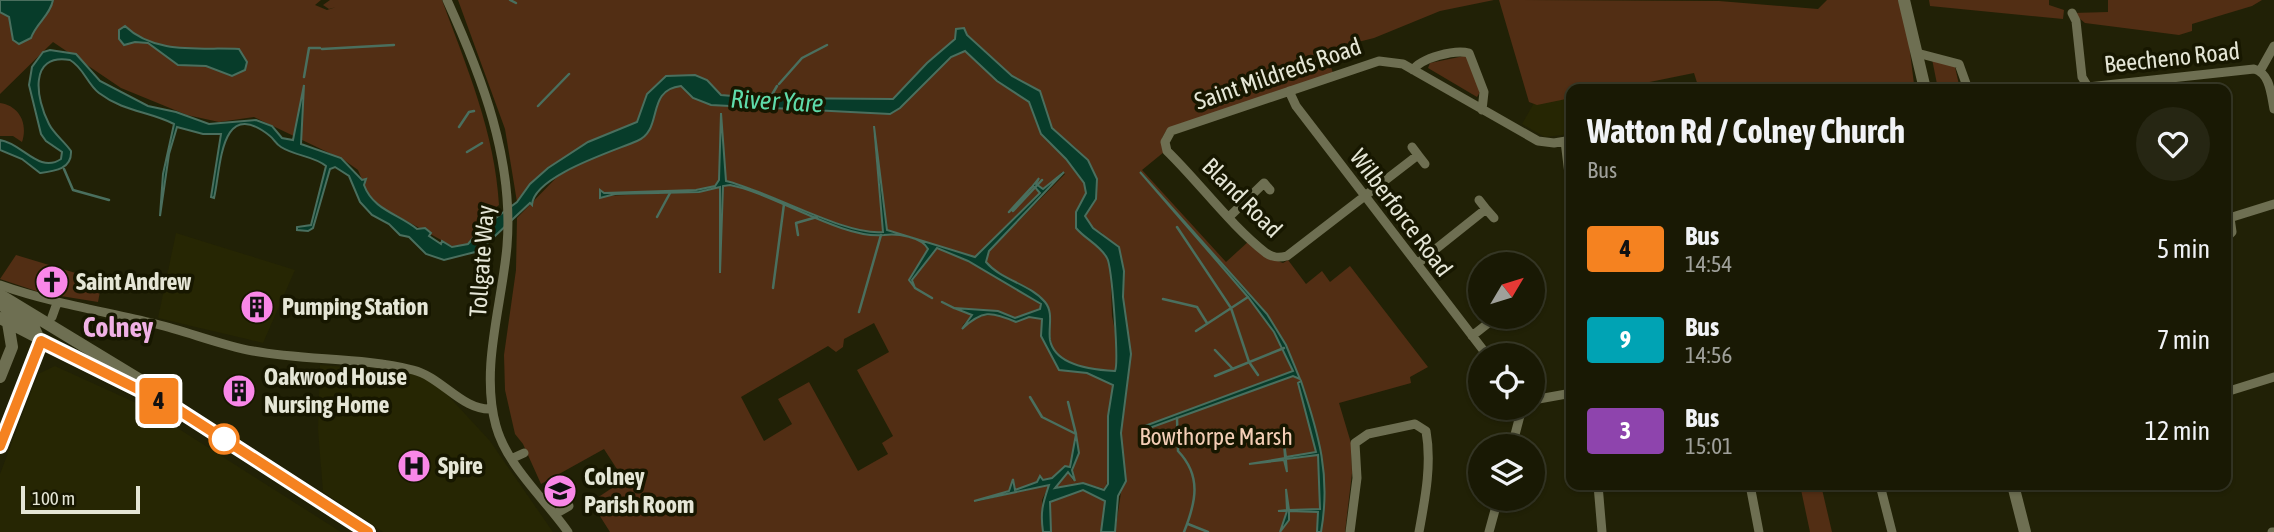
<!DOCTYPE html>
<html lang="en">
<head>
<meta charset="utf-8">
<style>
	:root { --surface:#191904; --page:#262613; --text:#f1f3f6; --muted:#9fa09a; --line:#373826 }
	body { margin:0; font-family:"Asap Condensed",sans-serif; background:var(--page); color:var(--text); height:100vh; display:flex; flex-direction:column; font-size:26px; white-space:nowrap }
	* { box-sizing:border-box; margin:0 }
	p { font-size:23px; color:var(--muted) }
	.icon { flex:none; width:38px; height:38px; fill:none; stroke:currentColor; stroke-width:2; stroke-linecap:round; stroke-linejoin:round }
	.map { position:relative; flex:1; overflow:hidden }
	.side { position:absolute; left:1566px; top:84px; width:665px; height:406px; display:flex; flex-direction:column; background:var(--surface); border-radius:14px; box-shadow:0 2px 5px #0004,0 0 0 2px var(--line) }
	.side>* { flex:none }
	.badge { padding:0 14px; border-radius:5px; font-size:24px; line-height:46px }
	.needle { width:46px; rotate:52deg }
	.buttons { position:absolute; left:1468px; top:252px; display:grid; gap:14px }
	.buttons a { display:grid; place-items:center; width:77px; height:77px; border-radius:50%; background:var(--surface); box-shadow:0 2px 5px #0004,0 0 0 2px var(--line); font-size:35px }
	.scale { position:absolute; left:21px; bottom:18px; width:119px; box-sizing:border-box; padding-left:7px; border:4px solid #e5e6d6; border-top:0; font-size:19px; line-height:24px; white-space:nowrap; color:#e5e6d6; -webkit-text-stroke:5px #171700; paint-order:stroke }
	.map>.badge { position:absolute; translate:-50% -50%; box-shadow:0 0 0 4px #fff }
	.round { display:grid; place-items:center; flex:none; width:74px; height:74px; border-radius:37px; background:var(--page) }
	.headline { display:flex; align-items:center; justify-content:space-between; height:119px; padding:0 21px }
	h1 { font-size:33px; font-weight:700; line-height:52px }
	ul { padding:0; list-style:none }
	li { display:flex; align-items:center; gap:21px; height:91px; padding:0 21px }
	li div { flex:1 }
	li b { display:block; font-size:26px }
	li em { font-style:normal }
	li .badge { min-width:77px; font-weight:700; text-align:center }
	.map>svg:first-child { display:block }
	.built { fill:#262603 }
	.green { fill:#522e14; fill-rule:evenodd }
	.water { fill:#073c2a; stroke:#4a6f5e; stroke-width:2 }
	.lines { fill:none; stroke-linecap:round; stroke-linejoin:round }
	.stream { stroke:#4a6f5e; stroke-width:2.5 }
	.street { stroke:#6e6f52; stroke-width:9 }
	.secondary { stroke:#6e6f52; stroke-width:12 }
	.line-casing { stroke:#fff; stroke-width:16 }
	.line { stroke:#f58220; stroke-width:10 }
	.stop-dot { fill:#fff; stroke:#f58220; stroke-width:3.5 }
	.labels { text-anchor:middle; stroke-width:7; stroke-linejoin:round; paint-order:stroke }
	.street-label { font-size:24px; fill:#e5e6d6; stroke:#171700 }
	.poi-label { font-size:24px; font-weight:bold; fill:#e5e6d6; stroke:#171700; text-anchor:start }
	.park-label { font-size:24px; fill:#f4ceb6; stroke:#171700 }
	.water-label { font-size:26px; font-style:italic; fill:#5edcaa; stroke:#171700 }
	.quarter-label { font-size:28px; font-weight:bold; fill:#f0b1e5; stroke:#171700 }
</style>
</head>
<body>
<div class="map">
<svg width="2274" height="532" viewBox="0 0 2274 532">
	<rect width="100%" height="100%" fill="#212106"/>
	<path class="built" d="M1571,98V134L1545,137L1522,124L1534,103Z
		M176,233L295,270L263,343L158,318Z
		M320,365L408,372L426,379L443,390L490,441L553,532H383L323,492L318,429Z
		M55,366L143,406L341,532H0V474L38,374Z"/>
	<path class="green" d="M0,0H321L315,5L327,10L336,7L329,9L323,5L330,0H442C467,68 495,133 499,205L481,219L478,236L466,245L452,246L385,209L369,196L358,170L344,160L254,117L219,122L187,115L121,88L53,42L0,94Z
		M458,0H1494L1440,11L1374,38L1314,53L1322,70L1331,67L1333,73L1166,131L1162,138L1164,152L1142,170L1226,262L1249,241L1264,256L1283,263L1288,260L1306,284L1322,271L1330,282L1350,266L1428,367L1410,377L1411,383L1339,403L1351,443L1352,473L1345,532H1115L1124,473L1121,433L1131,354L1123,297L1124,271L1102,233L1093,228L1085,216L1094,203L1087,162L1077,149L1052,128L1040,91L1012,76L967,35C932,47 921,83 893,99L770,98L763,93C753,100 728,100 718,92C709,86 705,79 695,75L644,103L637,122C589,149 551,152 517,202L505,129Z
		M1499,0L1719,1L1818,9L1827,0H1898L1906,20L1914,84L1911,89H1699L1694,73L1615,89H1572L1571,98L1537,105L1529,102Z
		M1929,0H2049V5L2064,10L2063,19L1930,6Z
		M2108,0H2262L2252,6L2192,24V31L2179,35L2085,23L2073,13L2108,12Z
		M965,51L997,81L1029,102L1041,134L1066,159L1084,183L1086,193L1076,212L1110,262L1112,316L1118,346L1115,371C1094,370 1055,366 1051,340C1048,326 1049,312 1040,299C1028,282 999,278 986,262L989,251L1065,174L1062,172L1043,190L1036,184L1034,186L1040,193L975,257L887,231L873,126L883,232C847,236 768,190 726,181L721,113L720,180L715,186L696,190L601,193L602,196L699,192L720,187L719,273L723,186L730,185C776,194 817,223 863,232C881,235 919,230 928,249L910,277L913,285L912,280L937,248C957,255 1031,292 1042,307L1015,318L998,311L960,309L972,315L962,326C982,312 994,313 1016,321L1029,317L1042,319V336L1059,370L1087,373L1113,385L1108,416L1110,456L1106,489L1083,483L1055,488L1068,472L1073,481C1072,468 1076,455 1076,441L1070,467L1065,466L1052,478L1015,490L1014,480L1009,491L975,502L1049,485L1042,500L1043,532H610L591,502L624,480L604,449L541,484L523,444L515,434L505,390L504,355L516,270L517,218L558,176L599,154L643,137C657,118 650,90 681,86L693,98L711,105L890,114L900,108L951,57ZM874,323L889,352L857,370L893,436L882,443L888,454L858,471L809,382L778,399L792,424L764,441L741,397L828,346L836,352L843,347L844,339Z
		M1464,56L1467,57L1480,92L1477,97L1428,68L1430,63Z
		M1932,59L1955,67L1960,89H1938Z
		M0,103C20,106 28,124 22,142L13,136H0Z
		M16,255L102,281L98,302L42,293L0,279Z
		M1800,485H1821L1832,532H1810Z
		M1081,490L1102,496L1105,501L1101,532H1051L1050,502Z"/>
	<path class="water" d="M0,0H53C50,16 36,23 31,38L19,44L13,40L9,17L0,12Z
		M125,26C155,55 201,47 239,49L247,62L245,70L232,76L206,66L178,65L148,43L135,42L124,45L119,39V30Z
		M964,28L967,35L1012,76L1040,91L1052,128L1088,160L1097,179L1096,199L1085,216L1093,228L1119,247L1124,271L1123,297L1131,354L1121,433L1126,481L1118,496L1115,532H1101L1105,501L1083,490L1050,502L1051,532H1043C1040,511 1043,503 1049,485L974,501L1009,491L1013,479L1015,490L1037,482L1040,476L1043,480L1052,478L1065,466L1070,467L1076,434L1079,453L1072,470L1075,481L1068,472L1055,488L1083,483L1104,490L1108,484V416L1113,385L1087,373L1059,370L1041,336L1042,319L1029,317L1016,322C991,311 982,310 962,329L972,315L954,308L998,311L1015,318L1040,309L1041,304L1036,301L968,261L937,248L912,280L915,288L909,280L928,249C922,237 897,233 884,235C844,240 773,193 730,185L723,186L720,273V187L699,192L615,194L600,198V190L604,193L696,190L715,186L719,180L721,113L726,181C769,191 845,236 883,232L874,126L887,230L975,257L1040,193L1034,186L1031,188L1039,178L1036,184L1043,189L1064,172L989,251L986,262C1001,280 1030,284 1045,302C1054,313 1048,327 1050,340C1055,366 1094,370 1115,371C1119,363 1112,266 1107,258C1100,245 1085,239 1076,228V212L1086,193L1084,183L1066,159L1041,134L1029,102L997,81L965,51L951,57L900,108L890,114L711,105L693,98L681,86C645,90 664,130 637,141C614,151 533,176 532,205L530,203L479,251L444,260L426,254L409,237L400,235L389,224L372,215L360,202L349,176L335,167L330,169L313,228L308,231L297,230V227L311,225L326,166C314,156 295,156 281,147C276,144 274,139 270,136C219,95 221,170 214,198L211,197L221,134H203L177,127L169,154L160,216L163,174L174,124C148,111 124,112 99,93C87,84 84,68 70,60C28,53 36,99 49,124C54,134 64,141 71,151C72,169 55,171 40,173L22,159L0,150V140C22,143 39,174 61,159L62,152L46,141L41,134L29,85L32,67L43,52L50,50L76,54L100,81L148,106L176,112L209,124L256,120L272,126L282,138L293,140L304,85L301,144L341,158L362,180L366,179L364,185C373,210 399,214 417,229L425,228L431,233L429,236L441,244L442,241L452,247L468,244L480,230L517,202L530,184L548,168L588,142L637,122L647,94L666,76L695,75L707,80L721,95L756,98L761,93L770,98L893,99L927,63L955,39L956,29Z
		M1140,172L1267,314L1286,345L1300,379L1293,376L1144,430L1142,427L1293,371L1274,332L1248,297Z
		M1301,381C1319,435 1331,476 1321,532H1317L1318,512L1289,511V520L1280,532L1287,511H1278L1287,510L1286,489L1289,510L1320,509L1318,455L1286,459L1287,472L1284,460L1249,464L1285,458L1283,433L1286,457L1316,452L1298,383Z"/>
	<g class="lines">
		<path class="stream" d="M510,0L516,3
			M322,49L394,45
			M304,77L309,48H320
			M779,84L802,58L827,45
			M770,98L777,86
			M538,106L569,74
			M459,127L469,112L474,111
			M467,152L482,143
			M64,169L73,190L109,200
			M1013,211L1042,180
			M1009,212L1031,188
			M657,217L670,193
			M1177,227L1231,308L1249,362L1258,375
			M798,235L796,223L817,217
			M773,288L784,204
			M915,288L932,298
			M1163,299L1197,307L1207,323
			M942,302L954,308
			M859,312L881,235
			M1196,331L1248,297
			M1215,350L1233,369
			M1215,376L1284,348
			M1030,397L1042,417L1076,434
			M1068,402L1076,434
			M1177,418L1178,451C1202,476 1196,502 1184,532
			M1188,524L1208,532"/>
		<path class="street" d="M447,0C482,77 514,160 507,246C502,305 480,368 496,426C507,466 545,499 568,532
			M2072,13L2076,21L2082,77L2088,87L2086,89
			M1917,53L1959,64L1968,89
			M1413,70C1421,58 1455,49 1469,53L1484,92L1482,110
			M2260,71L2274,46
			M2088,87L2254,69C2270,73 2271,94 2274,109
			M1289,91L1296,106L1487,355
			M1565,141L1572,199
			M1412,147L1418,155
			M1425,164L1418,155L1287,256C1279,258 1273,258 1266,253C1231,226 1199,182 1167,151L1165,142L1171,131L1180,128L1379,61L1403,64L1538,141L1554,143L1572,140
			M1479,200L1486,209
			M1230,216L1264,183L1270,190
			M2226,219L2274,204
			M2226,238L2232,232L2230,218
			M1417,264L1486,209L1494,218
			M0,285C51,303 103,311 156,324C189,332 220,345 253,351C306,361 361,357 413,370C442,377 462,411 492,409
			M52,317L57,303
			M1510,317L1512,319
			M1472,336L1496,317
			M2226,392L2274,377
			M1533,400L1572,393
			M1512,446L1522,408
			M513,458L524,453
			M1598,485L1602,532
			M1750,485L1759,532
			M1880,485L1892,532
			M555,514L569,506
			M1350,532L1357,478L1355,443L1368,434L1415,424L1426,431C1432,464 1425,499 1419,532
			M1489,532L1498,499
			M2272,532H2274"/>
		<path class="secondary" d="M1904,0L1925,89
			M0,295L140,380L175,407L368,532
			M0,304L34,328L40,341
			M0,318L164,403
			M0,377L12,347L8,323
			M0,446L41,341
			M2013,485L2025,532"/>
	</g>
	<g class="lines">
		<defs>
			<path id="line" d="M0,446L41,341L174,407L368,532"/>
		</defs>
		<use href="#line" class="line-casing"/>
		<use href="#line" class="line"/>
	</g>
	<defs>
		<symbol id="church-disc" viewBox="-11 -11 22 22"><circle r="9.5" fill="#f987e8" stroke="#171700"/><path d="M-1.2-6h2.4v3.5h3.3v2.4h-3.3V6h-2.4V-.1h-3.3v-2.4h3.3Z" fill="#111"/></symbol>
		<symbol id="building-disc" viewBox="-11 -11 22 22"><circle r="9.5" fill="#f987e8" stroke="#171700"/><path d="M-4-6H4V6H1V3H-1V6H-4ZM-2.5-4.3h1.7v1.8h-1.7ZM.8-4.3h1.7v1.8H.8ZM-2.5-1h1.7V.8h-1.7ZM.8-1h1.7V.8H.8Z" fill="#111"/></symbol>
		<symbol id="hospital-disc" viewBox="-11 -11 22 22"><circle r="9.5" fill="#f987e8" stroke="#171700"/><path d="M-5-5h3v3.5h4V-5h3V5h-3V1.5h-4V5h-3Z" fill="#111"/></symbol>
		<symbol id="school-disc" viewBox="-11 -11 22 22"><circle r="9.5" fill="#f987e8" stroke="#171700"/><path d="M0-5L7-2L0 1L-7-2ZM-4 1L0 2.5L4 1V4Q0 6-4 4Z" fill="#111"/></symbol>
	</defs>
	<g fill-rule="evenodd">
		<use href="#church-disc" x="33" y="263" width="38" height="38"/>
		<use href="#building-disc" x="238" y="288" width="38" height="38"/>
		<use href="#building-disc" x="220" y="372" width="38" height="38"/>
		<use href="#hospital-disc" x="395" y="447" width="38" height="38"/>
		<use href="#school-disc" x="541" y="472" width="38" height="38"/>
	</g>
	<circle class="stop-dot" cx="224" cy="439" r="14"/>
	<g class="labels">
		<g class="street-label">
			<text transform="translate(2172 58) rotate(-6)" y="8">Beecheno Road</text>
			<text transform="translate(1278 74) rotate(-19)" y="8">Saint Mildreds Road</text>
			<text transform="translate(1242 198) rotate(45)" y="8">Bland Road</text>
			<text transform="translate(1401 213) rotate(53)" y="8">Wilberforce Road</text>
			<text transform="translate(482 261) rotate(-86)" y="8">Tollgate Way</text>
		</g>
		<g class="poi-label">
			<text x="76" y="290">Saint Andrew</text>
			<text x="282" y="315">Pumping Station</text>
			<text x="264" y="385">Oakwood House<tspan x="264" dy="28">Nursing Home</tspan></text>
			<text x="438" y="474">Spire</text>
			<text x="584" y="485">Colney<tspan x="584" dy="28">Parish Room</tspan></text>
		</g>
		<g class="park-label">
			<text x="1216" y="445">Bowthorpe Marsh</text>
		</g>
		<g class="water-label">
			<text transform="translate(777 101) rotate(3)" y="9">River Yare</text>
		</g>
		<g class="quarter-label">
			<text x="118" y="337">Colney</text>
		</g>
	</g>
</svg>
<div class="buttons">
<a><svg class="needle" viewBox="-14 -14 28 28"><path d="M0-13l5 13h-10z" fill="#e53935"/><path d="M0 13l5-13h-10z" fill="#9fa09a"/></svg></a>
<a><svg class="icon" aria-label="locate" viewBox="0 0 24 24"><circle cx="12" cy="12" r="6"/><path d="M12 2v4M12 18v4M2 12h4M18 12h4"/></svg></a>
<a><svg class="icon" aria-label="layers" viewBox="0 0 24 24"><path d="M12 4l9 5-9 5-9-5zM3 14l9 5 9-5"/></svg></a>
</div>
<div class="scale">100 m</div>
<b class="badge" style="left:159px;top:401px;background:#f58220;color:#111">4</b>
<section class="side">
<div class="headline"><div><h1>Watton Rd / Colney Church</h1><p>Bus</p></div><a class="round"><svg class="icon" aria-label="heart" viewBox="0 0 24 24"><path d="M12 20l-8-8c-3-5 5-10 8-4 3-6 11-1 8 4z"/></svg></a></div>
<ul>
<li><span class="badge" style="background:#f58220;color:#111">4</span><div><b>Bus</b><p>14:54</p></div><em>5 min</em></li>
<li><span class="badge" style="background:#00a3b4;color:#fff">9</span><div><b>Bus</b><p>14:56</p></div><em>7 min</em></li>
<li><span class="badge" style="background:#8e44ad;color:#fff">3</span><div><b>Bus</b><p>15:01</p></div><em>12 min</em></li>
</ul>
</section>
</div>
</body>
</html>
